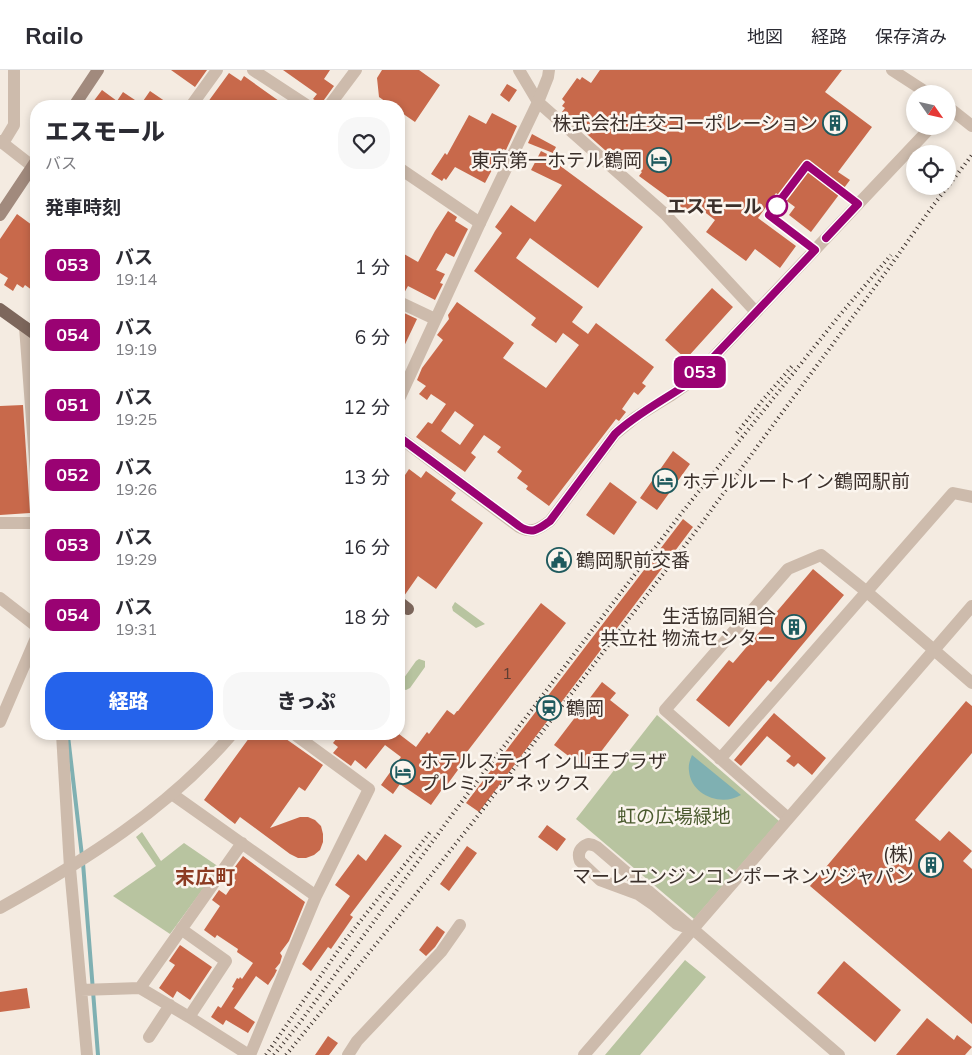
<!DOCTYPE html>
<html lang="ja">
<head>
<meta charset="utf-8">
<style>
	:root { --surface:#fff; --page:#f7f7f7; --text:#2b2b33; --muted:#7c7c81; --line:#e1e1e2; --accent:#2563eb }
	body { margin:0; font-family:Mulish,"Noto Sans JP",sans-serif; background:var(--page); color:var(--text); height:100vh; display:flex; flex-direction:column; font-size:19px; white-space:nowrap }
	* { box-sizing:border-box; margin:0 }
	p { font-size:16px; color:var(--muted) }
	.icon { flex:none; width:28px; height:28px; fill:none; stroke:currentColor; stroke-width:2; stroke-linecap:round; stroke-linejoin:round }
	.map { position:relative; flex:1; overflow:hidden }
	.sheet { position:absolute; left:30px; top:30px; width:375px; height:640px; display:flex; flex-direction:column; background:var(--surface); border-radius:20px; box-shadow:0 2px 8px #0003 }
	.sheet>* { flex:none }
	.badge { padding:0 10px; border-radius:8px; font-size:18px; line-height:32px }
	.needle { width:32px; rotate:124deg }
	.fabs { position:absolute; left:906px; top:15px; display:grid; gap:10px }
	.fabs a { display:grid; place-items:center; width:50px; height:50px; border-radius:50%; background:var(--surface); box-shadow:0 2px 8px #0003; font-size:25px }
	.map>.badge { position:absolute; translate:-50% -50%; box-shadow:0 0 0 2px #fff }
	h2 { padding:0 15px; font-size:19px; line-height:45px }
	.round { display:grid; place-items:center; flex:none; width:52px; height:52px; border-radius:20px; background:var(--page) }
	.summary { display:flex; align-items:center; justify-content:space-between; height:85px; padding:0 15px }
	h1 { font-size:24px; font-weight:800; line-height:38px }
	.button { display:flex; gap:10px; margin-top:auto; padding:10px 15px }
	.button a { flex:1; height:58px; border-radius:20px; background:var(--accent); color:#fff; font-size:20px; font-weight:800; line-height:58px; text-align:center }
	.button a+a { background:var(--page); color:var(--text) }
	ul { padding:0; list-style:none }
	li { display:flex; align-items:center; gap:15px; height:70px; padding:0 15px }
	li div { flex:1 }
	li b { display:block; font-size:19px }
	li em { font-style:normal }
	li .badge { min-width:55px; font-weight:700; text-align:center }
	header { display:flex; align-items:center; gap:30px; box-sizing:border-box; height:70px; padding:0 25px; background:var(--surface); border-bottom:1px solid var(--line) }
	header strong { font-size:24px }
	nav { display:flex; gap:28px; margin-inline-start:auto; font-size:18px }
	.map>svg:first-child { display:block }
	.green { fill:#b8c4a0 }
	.water { fill:#7fb0b2 }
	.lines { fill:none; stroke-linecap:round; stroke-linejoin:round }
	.stream { stroke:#7fb0b2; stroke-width:4 }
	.building { fill:#c8694b; fill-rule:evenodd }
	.minor { stroke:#cdbbac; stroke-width:12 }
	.tertiary { stroke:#cdbbac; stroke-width:12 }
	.secondary { stroke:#a18a7d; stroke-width:12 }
	.primary { stroke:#7d675c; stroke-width:12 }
	.rail { stroke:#3b302b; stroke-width:4; stroke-dasharray:1 4; stroke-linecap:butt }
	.line-casing { stroke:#fff; stroke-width:11 }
	.line { stroke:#9a0273; stroke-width:8 }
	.stop-dot { fill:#fff; stroke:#9a0273; stroke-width:2.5 }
	.labels { text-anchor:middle; stroke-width:5; stroke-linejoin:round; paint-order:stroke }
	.number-label { font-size:16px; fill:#5e3e33 }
	.poi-label { font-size:19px; fill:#3b302b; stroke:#fbf5ee; text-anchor:end }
	.stop-label { font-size:19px; font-weight:bold; fill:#3b302b; stroke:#fbf5ee; text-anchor:end }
	.park-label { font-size:19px; fill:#4a5a2e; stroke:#fbf5ee }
	.neighbourhood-label { font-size:20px; font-weight:bold; fill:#8c3b22; stroke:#fbf5ee }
</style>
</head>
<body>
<header>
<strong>Railo</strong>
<nav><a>地図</a><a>経路</a><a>保存済み</a></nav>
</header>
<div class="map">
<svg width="972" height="985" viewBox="0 0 972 985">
	<rect width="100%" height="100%" fill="#f4ebe1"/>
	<path class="green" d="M455,532L485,554L476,558L453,541L452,537Z
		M419,589L425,591V597L410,618L406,620L402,619L400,616L401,612L416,591Z
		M657,645L779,751L694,849L576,749Z
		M142,762L161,791L184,773L219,797L170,864L113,826L156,796L136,767Z
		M685,890L706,907L640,985H605Z"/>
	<path class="water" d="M692,685L741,725C721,737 691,725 689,701C688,695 690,690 692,685Z"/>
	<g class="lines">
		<path class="stream" d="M33,258V236L36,232
			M33,268L34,291
			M34,300L36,319
			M68,666L82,786
			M83,793L98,985"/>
	</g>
	<path class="building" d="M171,0H207L195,17Z
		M283,0H330L324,9L334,16L321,34L313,29L317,24Z
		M382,0H419L440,15L415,52L399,41V36H392L379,27L377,8Z
		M600,0H842L825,22L872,57L838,102L850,110L811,162L789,145L795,137L776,123L758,148L796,176L780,198L755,179L746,191L706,162L715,150L698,137L692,145L639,106L642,102L610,78L608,81H606L562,42L565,38L562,36L565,32L562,29L577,8L580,10L582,7L591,13Z
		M229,3L241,11L244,6L286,36H205Z
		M507,14L517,20L509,32L500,25Z
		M102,20L117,31L123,22L141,34L150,21L172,36H90Z
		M492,43L517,56L506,80L503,79L485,113L455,97L446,110L444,108L442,111L431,104L445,83L447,85L469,45L486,54Z
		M532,64L556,77L553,83L528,73Z
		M541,81L561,91L559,95L643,157L598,218L530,168L516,188L583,237L572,252L588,264L596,253L654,297L642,313L646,316L638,325L634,322L622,339L626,342L619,351L616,349L549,436L526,419L528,416L517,408L522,401L497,382L501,377L484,365L471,383L476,387L465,402L416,367L428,352L432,354L446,334L431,324L427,330L419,324L426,316L417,310L422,298L443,270L437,265L449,249L448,245L457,232L514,273L503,288L546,318L579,275L563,263L556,273L531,255L536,248L474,201L502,163L495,157L511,135L535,152L562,115L531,100ZM455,341L474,355L460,375L441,361Z
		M448,141L457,147L455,151L468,159L454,187L446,183L436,200L445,204L440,213L443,214L435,230L408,216L403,225L399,224V184L403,186L404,184L418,192L435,161Z
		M17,144L36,158V223L25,215L23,218L17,214L13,221L4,215L8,208L0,203V169Z
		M712,218L733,237L686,289L665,270Z
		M402,242L417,249L399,287V249Z
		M23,335L30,443L0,445V336Z
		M673,381L690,394L657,440L640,428Z
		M409,399L421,408L426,401L456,423L451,430L483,453L436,519L418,506L404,526L399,524V414Z
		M610,412L637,432L614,465L586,445Z
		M683,449L693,457L479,742L466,733Z
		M554,479L572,491L565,501L547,489Z
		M813,499L844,525L771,612L768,610L729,657L696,630L729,590L733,593Z
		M541,533L566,553L460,691L463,693L444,719L443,718L431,735L400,714L393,724L381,715L401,687L385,675L366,699L355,690L351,696L333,683L338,677L333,673L340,664H399L416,677L427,662L429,664L447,640L454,645L457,641H458Z
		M602,612L616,623L610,630L629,645L587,700L554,675Z
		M966,631L972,636V683L915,750L940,771L949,761L972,781L963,791L972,799V954L810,816Z
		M774,643L826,688L812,705L798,693L794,697L786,691L791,686L767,666L741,696L734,690Z
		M252,664H279L323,695L305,721L299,717L270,758L300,747H308L315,750L321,756L323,764V772L320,780L314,785L306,788H298L290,784L240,747L235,754L204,730Z
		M547,755L566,769L557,781L538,767Z
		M385,764L402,776L350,845L353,847L331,879L328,877L311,901L302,894L350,826L335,815L358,784L366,791Z
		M467,776L477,783L449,821L440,814Z
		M243,786L305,832L289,871L280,883L282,886L280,893L275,899L277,900L274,906L268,915L256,906L234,938L255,952L248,963L226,950L223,955L211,947L218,936L221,938L234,918L232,917L237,908L239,909L240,907L242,909L253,893L237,882L238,879L217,865L215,868L204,860L220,836L212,830L219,820L226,825L236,810L229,805Z
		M437,856L445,862L435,877L426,886L419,880Z
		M180,875L212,897L190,930L177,921L173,928L159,918L175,895L169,891Z
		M844,891L901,940L875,972L817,923Z
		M27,918L30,938L0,942V922Z
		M927,948L954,970L957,965L972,977L965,985H896Z
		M328,966L338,973L329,985H315Z"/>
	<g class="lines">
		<path class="minor" d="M253,0L308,36
			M519,0L538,32L665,144L756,242
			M191,36L217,0
			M329,36L356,0
			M3,73L14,55V0
			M399,98L480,153
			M399,232L435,249
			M25,257L36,403
			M0,453H36
			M0,528L36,556
			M0,652L36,568
			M62,664L70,798L87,985
			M720,689L953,423L972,427
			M172,724L316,826
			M788,748L665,640L788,499L821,485L867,522L934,580
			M181,859L226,891L189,947
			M140,918L242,773
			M81,920L140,918L189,947L249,985
			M149,967L170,935
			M250,985L316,826L369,719L294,664
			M348,985L357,971L441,882L460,855"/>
		<path class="tertiary" d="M892,0L929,24
			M948,37L972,56
			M0,71L36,99
			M399,329L480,153L538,32L548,7L549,0
			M399,367L519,457C532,464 539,459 550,451L615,364L636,347L670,326L690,312L932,56
			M934,580L972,613
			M588,774L593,775L597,777L694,860L677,854L654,835L638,824L600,810L580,791C577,783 580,777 588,774Z
			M0,838C84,791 168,739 232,664
			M694,860L839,985
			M584,985L972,536"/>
		<path class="secondary" d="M74,36L98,0
			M0,145L36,91"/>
		<path class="primary" d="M0,239L36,265
			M399,532L408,539"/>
		<path class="rail" d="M737,363L762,331L793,295
			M266,985L344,872L431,761
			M274,985L301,951L463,730L680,445L839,246L891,185
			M286,985L394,852L480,743L699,457L762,370L886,202L932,137L972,85"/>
	</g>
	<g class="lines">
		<defs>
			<path id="line" d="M399,367L519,456C532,465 539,459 550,451L615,364C636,344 666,329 690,312L815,180L769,145L807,95L858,134L826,168"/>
		</defs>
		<use href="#line" class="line-casing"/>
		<use href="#line" class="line"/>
	</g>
	<defs>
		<symbol id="building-ring" viewBox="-11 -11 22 22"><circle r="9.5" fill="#fbf5ee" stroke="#1f5a5e" stroke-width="1.5"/><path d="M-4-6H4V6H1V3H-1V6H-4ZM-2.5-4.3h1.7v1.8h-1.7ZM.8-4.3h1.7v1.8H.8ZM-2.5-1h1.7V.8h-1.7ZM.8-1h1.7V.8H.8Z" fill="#1f5a5e"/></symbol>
		<symbol id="hotel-ring" viewBox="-11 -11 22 22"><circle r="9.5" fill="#fbf5ee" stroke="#1f5a5e" stroke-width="1.5"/><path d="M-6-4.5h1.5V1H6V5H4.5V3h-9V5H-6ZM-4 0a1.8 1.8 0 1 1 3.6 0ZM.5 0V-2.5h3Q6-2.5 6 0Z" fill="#1f5a5e"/></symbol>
		<symbol id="civic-ring" viewBox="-11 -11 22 22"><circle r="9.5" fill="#fbf5ee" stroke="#1f5a5e" stroke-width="1.5"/><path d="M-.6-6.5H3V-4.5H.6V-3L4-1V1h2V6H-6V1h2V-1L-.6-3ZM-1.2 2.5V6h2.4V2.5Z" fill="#1f5a5e"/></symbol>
		<symbol id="station-ring" viewBox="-11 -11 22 22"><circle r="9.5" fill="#fbf5ee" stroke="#1f5a5e" stroke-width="1.5"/><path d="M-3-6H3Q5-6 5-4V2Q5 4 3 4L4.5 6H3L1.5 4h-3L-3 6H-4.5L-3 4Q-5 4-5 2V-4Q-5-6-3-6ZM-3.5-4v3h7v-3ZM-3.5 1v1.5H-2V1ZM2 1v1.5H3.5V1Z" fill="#1f5a5e"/></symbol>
	</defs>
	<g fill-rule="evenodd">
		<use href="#building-ring" x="821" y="39" width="28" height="28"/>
		<use href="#hotel-ring" x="645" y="76" width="28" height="28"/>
		<use href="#hotel-ring" x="651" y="397" width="28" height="28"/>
		<use href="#civic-ring" x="545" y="476" width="28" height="28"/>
		<use href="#building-ring" x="780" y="543" width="28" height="28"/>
		<use href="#station-ring" x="535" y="624" width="28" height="28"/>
		<use href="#hotel-ring" x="389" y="688" width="28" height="28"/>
		<use href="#building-ring" x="917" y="781" width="28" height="28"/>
	</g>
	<circle class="stop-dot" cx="777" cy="136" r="10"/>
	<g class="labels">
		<g class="number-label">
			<text x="507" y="609">1</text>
		</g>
		<g class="poi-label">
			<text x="818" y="60">株式会社庄交コーポレーション</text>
			<text x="642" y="97">東京第一ホテル鶴岡</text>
			<text x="682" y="418" text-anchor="start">ホテルルートイン鶴岡駅前</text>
			<text x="576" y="497" text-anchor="start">鶴岡駅前交番</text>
			<text x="776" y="553">生活協同組合<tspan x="776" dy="22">共立社 物流センター</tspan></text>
			<text x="566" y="645" text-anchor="start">鶴岡</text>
			<text x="420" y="698" text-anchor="start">ホテルステイイン山王プラザ<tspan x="420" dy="22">プレミアアネックス</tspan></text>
			<text x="914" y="791">(株)<tspan x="914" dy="22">マーレエンジンコンポーネンツジャパン</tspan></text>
		</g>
		<g class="stop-label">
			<text x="762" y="143">エスモール</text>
		</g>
		<g class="park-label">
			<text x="674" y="753">虹の広場緑地</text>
		</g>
		<g class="neighbourhood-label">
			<text x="205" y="814">末広町</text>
		</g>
	</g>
</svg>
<div class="fabs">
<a><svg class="needle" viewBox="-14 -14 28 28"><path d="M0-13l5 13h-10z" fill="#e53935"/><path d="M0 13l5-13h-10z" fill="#7c7c81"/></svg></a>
<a><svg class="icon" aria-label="locate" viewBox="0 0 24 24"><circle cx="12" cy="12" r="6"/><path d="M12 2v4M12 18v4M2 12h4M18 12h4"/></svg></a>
</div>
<b class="badge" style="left:700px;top:302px;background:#9a0273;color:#fff">053</b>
<section class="sheet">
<div class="summary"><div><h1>エスモール</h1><p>バス</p></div><a class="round"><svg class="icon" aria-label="heart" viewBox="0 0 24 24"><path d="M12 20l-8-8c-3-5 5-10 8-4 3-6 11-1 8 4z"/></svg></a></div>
<h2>発車時刻</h2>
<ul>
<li><span class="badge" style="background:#9a0273;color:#fff">053</span><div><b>バス</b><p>19:14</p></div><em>1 分</em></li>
<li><span class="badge" style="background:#9a0273;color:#fff">054</span><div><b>バス</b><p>19:19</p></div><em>6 分</em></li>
<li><span class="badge" style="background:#9a0273;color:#fff">051</span><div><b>バス</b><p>19:25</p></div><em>12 分</em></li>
<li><span class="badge" style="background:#9a0273;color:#fff">052</span><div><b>バス</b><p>19:26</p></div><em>13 分</em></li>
<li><span class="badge" style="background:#9a0273;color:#fff">053</span><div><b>バス</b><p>19:29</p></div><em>16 分</em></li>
<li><span class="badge" style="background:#9a0273;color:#fff">054</span><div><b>バス</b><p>19:31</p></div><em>18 分</em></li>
</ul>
<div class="button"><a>経路</a><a>きっぷ</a></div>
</section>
</div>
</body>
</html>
